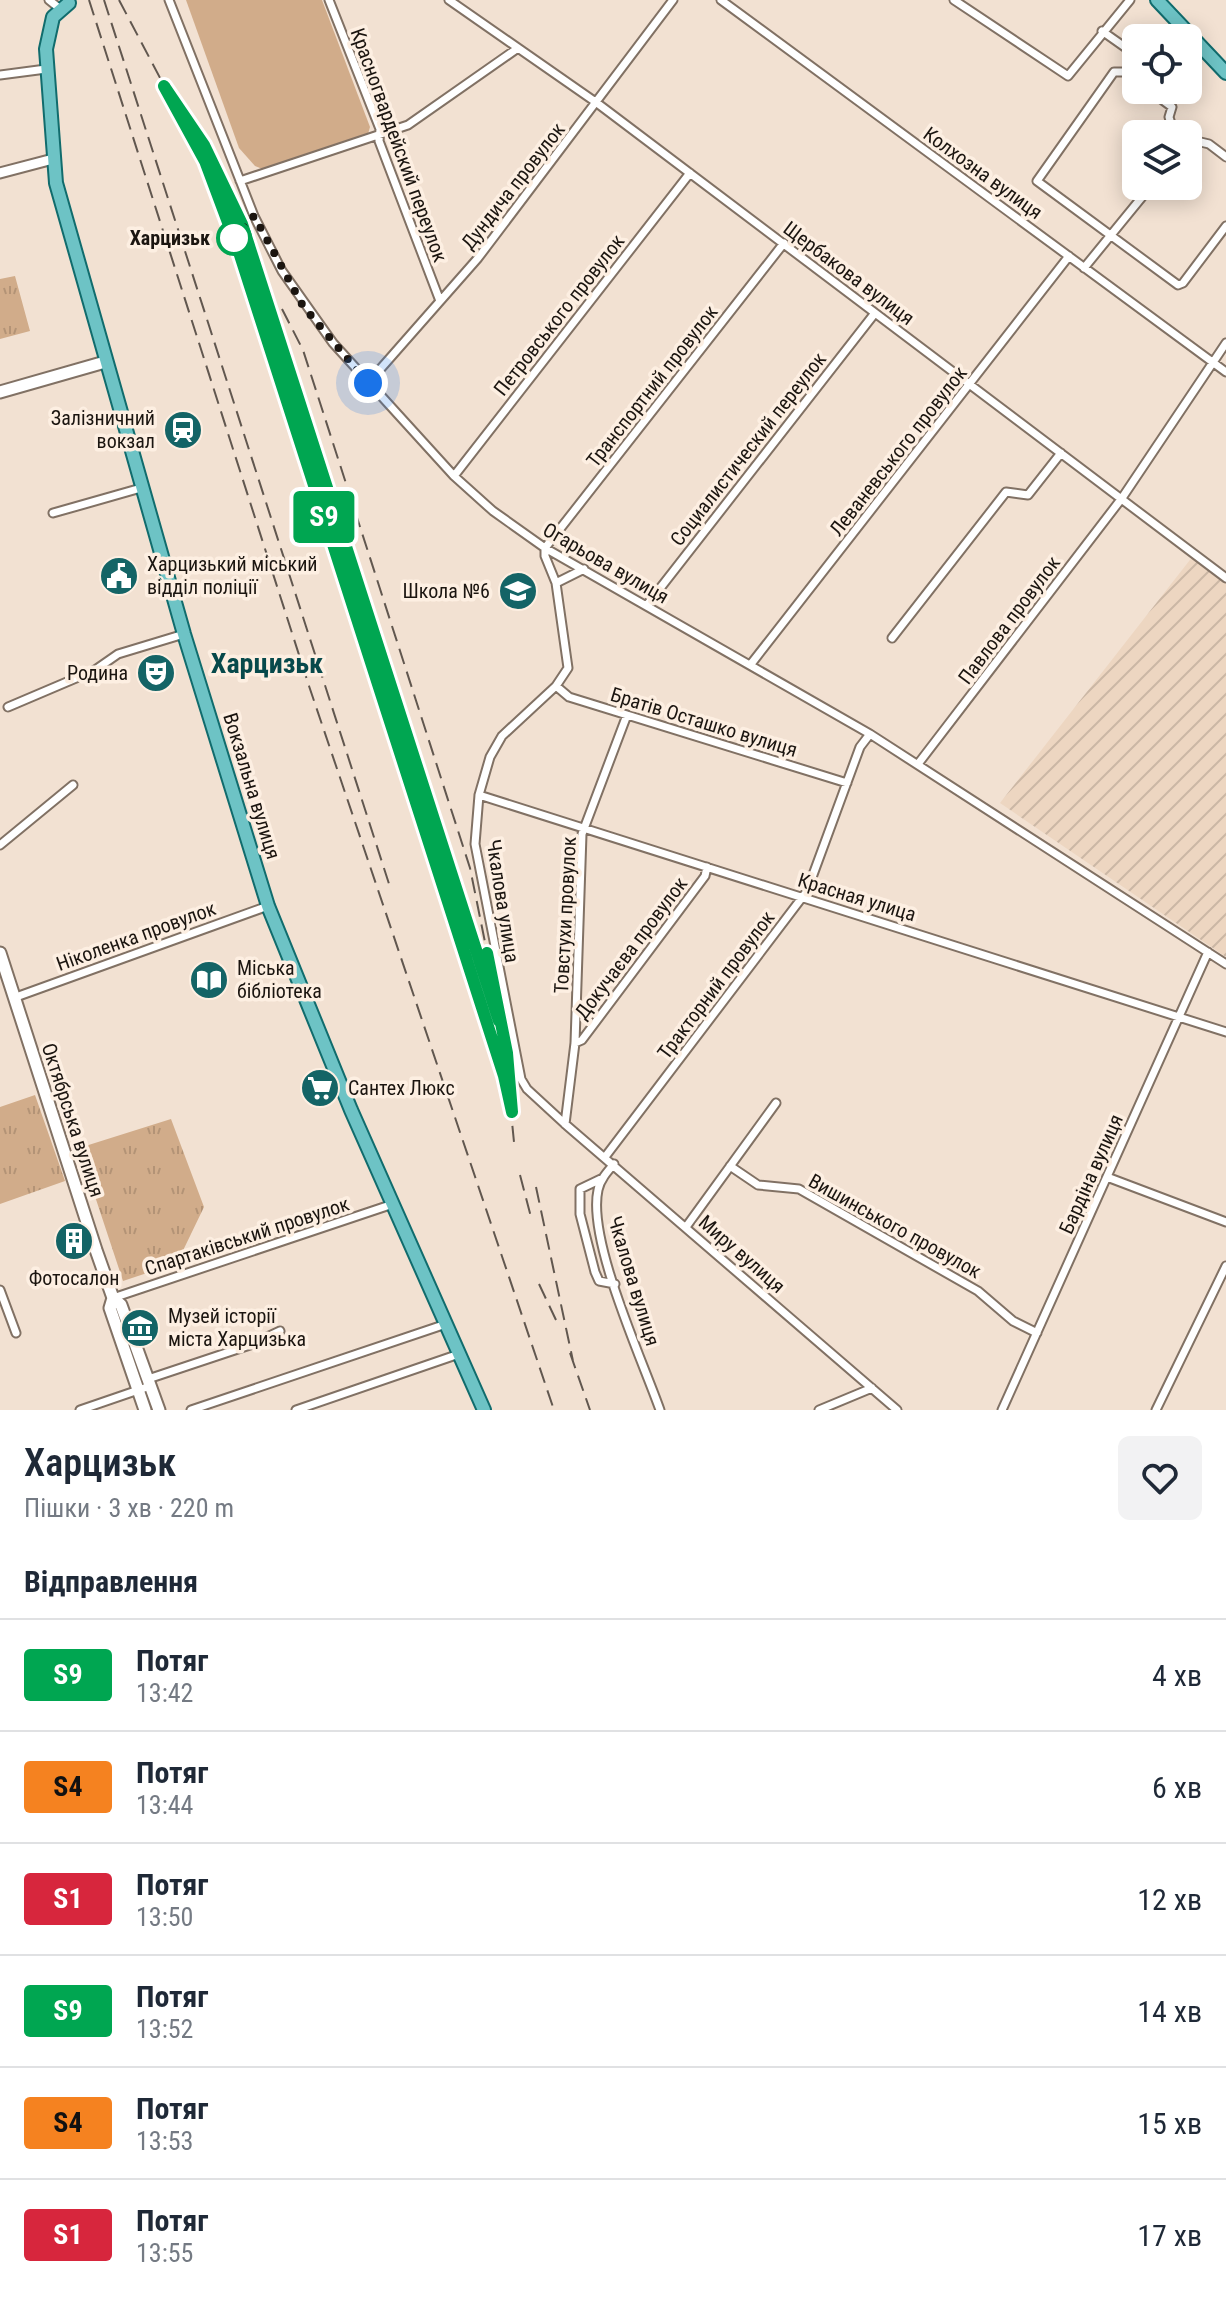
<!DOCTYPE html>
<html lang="uk">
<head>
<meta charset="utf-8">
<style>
	:root { --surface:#fff; --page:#f2f2f3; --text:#1f2937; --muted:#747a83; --line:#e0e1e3 }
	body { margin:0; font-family:"Roboto Condensed",sans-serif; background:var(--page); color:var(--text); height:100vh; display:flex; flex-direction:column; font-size:30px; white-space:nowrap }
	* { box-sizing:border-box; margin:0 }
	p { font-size:26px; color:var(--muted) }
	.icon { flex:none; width:44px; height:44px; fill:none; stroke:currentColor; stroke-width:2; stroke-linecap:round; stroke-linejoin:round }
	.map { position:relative; height:1410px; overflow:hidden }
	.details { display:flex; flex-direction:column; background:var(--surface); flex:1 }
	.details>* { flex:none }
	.badge { padding:0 16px; border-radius:6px; font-size:28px; line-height:52px }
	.controls { position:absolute; left:1122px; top:24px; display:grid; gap:16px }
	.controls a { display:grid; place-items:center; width:80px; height:80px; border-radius:12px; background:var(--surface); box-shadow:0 4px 20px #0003; font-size:40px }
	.you { position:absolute; width:40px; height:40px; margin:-20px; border:6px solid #fff; border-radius:50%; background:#1a73e8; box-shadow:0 0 0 12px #1a73e833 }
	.map>.badge { position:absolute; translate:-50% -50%; box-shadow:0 0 0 4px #fff }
	h2 { padding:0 24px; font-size:30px; line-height:72px }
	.round { display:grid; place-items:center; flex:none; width:84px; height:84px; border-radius:12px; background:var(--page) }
	.head { display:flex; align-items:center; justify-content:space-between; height:136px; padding:0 24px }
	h1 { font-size:38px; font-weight:600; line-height:60px }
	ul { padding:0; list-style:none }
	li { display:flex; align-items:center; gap:24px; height:112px; padding:0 24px; border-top:2px solid var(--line) }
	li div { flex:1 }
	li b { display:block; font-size:30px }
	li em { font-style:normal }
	li .badge { min-width:88px; font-weight:700; text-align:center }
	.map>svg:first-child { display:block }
	.industrial { fill:url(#industrial-furrows) }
	.grass { fill:#d1ac8a }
	.park { fill:url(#park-tufts) }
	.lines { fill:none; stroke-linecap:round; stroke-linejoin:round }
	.minor-casing { stroke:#817164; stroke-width:11 }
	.tertiary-casing { stroke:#817164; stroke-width:13 }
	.secondary-casing { stroke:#817164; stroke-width:15 }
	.primary-casing { stroke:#116c6d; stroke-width:16 }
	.minor { stroke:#fff; stroke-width:7 }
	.tertiary { stroke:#fff; stroke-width:9 }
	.secondary { stroke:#fff; stroke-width:11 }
	.primary { stroke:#6dc3c5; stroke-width:12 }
	.rail { stroke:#61574f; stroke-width:2; stroke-dasharray:16 8; stroke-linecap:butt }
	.line-casing { stroke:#fff; stroke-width:18 }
	.line { stroke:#00a651; stroke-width:12 }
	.walk { stroke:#1b1510; stroke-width:8; stroke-dasharray:0 14.4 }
	.stop-dot { fill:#fff; stroke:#00a651; stroke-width:4 }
	.labels { text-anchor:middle; stroke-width:7; stroke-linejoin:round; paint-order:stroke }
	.street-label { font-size:20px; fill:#1b1510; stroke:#fdefe2 }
	.stop-label { font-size:20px; font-weight:bold; fill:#1b1510; stroke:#fdefe2; text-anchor:end }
	.poi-label { font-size:20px; fill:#1b1510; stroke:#fdefe2; text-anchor:start }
	.district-label { font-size:28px; font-weight:bold; fill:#07494b; stroke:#fdefe2 }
</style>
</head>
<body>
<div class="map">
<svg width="1226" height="1410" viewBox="0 0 1226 1410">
	<defs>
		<pattern id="industrial-furrows" width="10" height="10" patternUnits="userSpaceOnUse" patternTransform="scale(2)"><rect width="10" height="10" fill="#edd6c1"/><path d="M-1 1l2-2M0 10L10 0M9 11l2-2" fill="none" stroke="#cbb7a5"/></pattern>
		<pattern id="park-tufts" width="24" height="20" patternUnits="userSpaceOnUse" patternTransform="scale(2)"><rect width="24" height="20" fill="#d1ac8a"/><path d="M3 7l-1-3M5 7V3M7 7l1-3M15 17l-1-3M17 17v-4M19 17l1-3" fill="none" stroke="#b39376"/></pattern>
	</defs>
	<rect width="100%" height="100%" fill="#f2e1d2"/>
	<path class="industrial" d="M1193,556L1226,582V957L1000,803Z"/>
	<path class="grass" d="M186,0H322L370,127L368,134L265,170L255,166L239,148Z"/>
	<path class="park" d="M15,276L30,331L0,339V279Z
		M35,1095L65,1181L0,1204V1107Z
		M171,1119L204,1207L177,1263L123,1281L79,1148Z"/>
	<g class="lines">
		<defs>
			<path id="minor" d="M49,0L59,8
				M169,0L254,216L282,271L333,343L454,476L493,511L545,548L870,734L1226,964
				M329,0L380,129L379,141L440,301
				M449,0L597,103L1226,578
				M721,0L1226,372
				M954,0L1068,76L1130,0
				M1102,31L1136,55
				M0,75L46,69
				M1136,80L1125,72H1114L1037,181L1178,285L1183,283L1226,226
				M1149,90L1172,107L1169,117L1172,127L1182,134
				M1188,139L1209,144L1226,157
				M240,181L408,125L518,48
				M1084,268L1151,186
				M368,383L478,258L673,0
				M454,476L690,173
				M53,513L141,488
				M584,569L556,583L568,668L556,686L502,736L490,757L479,795L475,844L521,1079L527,1089L565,1124L897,1410
				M556,583L545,556V548L784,243
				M647,605L875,313
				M892,638L1006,492L1028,495L1061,453
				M751,664L1069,256
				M556,686L569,697L847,783
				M8,707L95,670L118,654L184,634
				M918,764L1122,498L1226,343
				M479,795L1226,1032
				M0,845L73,785
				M16,997L268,906
				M575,1043L582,1040L705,876L707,867
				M565,1124L575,1043L582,834L627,715
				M605,1157L807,891L860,747L870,734
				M614,1164C607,1172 600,1180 598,1190C587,1240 642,1359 660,1410
				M730,1166L758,1185L799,1189L978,1291L1013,1321L1037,1333
				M1107,1177L1226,1222
				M603,1178L580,1189V1214L595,1272L599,1281L615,1284
				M686,1227L776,1103
				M0,1290L16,1333
				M113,1298L393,1204
				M148,1379L250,1345L280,1331
				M80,1410L150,1386
				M191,1410L446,1324
				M296,1410L459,1354
				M819,1410L872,1388
				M1002,1410L1208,952
				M1156,1410L1226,1266"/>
			<path id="tertiary" d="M0,173L53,159"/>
			<path id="secondary" d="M0,392L105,362
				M0,953L96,1250L113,1298L121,1305L159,1410
				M113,1298L110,1308L145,1410"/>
			<path id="primary" d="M1157,0L1226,73
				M69,3L53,17L46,49L56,183L184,634L268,906L351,1110L484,1410"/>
		</defs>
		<use href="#minor" class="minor-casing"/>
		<use href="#tertiary" class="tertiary-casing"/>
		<use href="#secondary" class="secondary-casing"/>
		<use href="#primary" class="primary-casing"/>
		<use href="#minor" class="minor"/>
		<use href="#tertiary" class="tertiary"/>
		<use href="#secondary" class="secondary"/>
		<use href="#primary" class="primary"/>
		<path class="rail" d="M89,0L309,686L554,1410
			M104,0L391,890
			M119,0L168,93
			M164,86L204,145L242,224L505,1038L512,1112
			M220,200L243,264
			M282,309L303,350L470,868L487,952
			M332,542L500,1064
			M510,1102L514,1142
			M520,1175L531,1217
			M536,1187L573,1361
			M539,1284L556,1320
			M570,1353L590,1410"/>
	</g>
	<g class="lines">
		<defs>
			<path id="line" d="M487,953L507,1053L512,1112L504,1076L239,252L205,161L164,86L204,145L242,224L499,1021"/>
		</defs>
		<use href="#line" class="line-casing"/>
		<use href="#line" class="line"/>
		<path class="walk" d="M234,238L254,216L303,306L368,383"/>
	</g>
	<defs>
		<symbol id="station-disc" viewBox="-11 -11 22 22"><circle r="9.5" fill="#146466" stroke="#fdefe2"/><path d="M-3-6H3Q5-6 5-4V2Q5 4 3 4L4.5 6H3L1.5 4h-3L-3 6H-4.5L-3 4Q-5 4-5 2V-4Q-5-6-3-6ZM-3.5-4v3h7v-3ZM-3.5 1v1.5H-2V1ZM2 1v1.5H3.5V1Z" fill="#fff"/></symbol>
		<symbol id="civic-disc" viewBox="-11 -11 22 22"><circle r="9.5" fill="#146466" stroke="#fdefe2"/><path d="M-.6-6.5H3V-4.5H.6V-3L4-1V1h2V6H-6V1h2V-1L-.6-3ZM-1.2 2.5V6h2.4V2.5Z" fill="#fff"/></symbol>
		<symbol id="school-disc" viewBox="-11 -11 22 22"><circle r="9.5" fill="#146466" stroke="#fdefe2"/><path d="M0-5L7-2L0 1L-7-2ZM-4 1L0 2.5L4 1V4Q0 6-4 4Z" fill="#fff"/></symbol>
		<symbol id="theatre-disc" viewBox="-11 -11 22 22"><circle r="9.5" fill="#146466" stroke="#fdefe2"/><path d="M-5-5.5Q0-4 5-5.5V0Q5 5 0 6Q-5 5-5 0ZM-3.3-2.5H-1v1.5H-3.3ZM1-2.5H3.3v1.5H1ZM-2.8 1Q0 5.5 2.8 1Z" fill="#fff"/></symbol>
		<symbol id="library-disc" viewBox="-11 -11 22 22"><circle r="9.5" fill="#146466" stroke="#fdefe2"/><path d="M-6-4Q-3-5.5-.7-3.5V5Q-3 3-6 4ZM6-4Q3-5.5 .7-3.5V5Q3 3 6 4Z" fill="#fff"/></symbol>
		<symbol id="supermarket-disc" viewBox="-11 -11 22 22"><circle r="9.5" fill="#146466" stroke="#fdefe2"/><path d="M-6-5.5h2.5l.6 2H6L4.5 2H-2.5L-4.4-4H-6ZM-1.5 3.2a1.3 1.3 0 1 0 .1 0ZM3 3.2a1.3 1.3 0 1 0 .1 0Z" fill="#fff"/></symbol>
		<symbol id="building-disc" viewBox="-11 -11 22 22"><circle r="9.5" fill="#146466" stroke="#fdefe2"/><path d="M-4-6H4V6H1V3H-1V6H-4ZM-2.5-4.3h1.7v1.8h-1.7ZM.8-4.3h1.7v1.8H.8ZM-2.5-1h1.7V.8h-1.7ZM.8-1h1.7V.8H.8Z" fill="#fff"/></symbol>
		<symbol id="museum-disc" viewBox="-11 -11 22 22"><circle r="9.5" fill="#146466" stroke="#fdefe2"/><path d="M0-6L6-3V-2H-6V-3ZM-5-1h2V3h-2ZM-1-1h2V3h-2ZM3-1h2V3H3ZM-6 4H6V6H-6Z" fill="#fff"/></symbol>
	</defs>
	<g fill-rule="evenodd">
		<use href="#station-disc" x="161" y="408" width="44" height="44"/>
		<use href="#civic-disc" x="97" y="554" width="44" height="44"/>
		<use href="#school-disc" x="496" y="569" width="44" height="44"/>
		<use href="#theatre-disc" x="134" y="651" width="44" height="44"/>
		<use href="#library-disc" x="187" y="958" width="44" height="44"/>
		<use href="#supermarket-disc" x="298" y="1066" width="44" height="44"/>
		<use href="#building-disc" x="52" y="1219" width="44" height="44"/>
		<use href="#museum-disc" x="118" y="1306" width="44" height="44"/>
	</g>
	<circle class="stop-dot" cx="234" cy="238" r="16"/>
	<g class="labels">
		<g class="street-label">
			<text transform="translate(399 145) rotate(70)" y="7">Красногвардейский переулок</text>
			<text transform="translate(983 173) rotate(36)" y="7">Колхозна вулиця</text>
			<text transform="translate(513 186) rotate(-52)" y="7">Дундича провулок</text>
			<text transform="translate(849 273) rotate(37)" y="7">Щербакова вулиця</text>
			<text transform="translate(559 315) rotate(-52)" y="7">Петровського провулок</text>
			<text transform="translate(652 386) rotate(-52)" y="7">Транспортний провулок</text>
			<text transform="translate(748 449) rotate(-52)" y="7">Социалистический переулок</text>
			<text transform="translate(898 451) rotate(-52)" y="7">Леваневського провулок</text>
			<text transform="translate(606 563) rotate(30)" y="7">Огарьова вулиця</text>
			<text transform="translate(1009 620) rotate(-53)" y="7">Павлова провулок</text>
			<text transform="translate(704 722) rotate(17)" y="7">Братів Осташко вулиця</text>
			<text transform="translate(252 786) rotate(73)" y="7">Вокзальна вулиця</text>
			<text transform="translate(857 897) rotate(17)" y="7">Красная улица</text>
			<text transform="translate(503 901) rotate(81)" y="7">Чкалова улица</text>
			<text transform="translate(565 915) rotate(-87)" y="7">Товстухи провулок</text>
			<text transform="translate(136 936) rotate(-20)" y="7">Ніколенка провулок</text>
			<text transform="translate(631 948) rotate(-53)" y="7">Докучаєва провулок</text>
			<text transform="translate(716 985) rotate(-53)" y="7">Тракторний провулок</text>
			<text transform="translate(73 1120) rotate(72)" y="7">Октябрська вулиця</text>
			<text transform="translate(1091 1174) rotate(-66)" y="7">Бардіна вулиця</text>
			<text transform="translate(895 1226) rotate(29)" y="7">Вишинського провулок</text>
			<text transform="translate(247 1236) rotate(-18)" y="7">Спартаківський провулок</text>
			<text transform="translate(742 1254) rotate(41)" y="7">Миру вулиця</text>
			<text transform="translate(634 1281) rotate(73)" y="7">Чкалова вулиця</text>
		</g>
		<g class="stop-label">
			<text x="210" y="245">Харцизьк</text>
		</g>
		<g class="poi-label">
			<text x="155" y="425" text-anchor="end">Залізничний<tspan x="155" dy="23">вокзал</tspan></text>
			<text x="147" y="571">Харцизький міський<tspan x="147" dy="23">відділ поліції</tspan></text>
			<text x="490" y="598" text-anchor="end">Школа №6</text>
			<text x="128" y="680" text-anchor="end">Родина</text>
			<text x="237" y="975">Міська<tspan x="237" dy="23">бібліотека</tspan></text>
			<text x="348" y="1095">Сантех Люкс</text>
			<text x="74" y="1285" text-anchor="middle">Фотосалон</text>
			<text x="168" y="1323">Музей історії<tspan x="168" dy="23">міста Харцизька</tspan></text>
		</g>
		<g class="district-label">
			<text x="267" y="673">Харцизьк</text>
		</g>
	</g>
</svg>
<div class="controls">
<a><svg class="icon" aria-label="locate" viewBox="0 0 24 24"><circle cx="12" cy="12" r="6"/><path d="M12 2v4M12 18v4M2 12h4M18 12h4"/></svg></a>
<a><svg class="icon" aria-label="layers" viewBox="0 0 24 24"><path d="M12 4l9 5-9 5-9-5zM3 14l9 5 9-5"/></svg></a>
</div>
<div class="you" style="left:368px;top:383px"></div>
<b class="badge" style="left:324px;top:517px;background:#00a651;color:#fff">S9</b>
</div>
<section class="details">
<div class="head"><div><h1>Харцизьк</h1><p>Пішки · 3 хв · 220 m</p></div><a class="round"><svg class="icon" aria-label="heart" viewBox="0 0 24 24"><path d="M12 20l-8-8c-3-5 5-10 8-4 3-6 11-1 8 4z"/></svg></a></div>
<h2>Відправлення</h2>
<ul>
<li><span class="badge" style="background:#00a651;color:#fff">S9</span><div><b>Потяг</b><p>13:42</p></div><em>4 хв</em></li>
<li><span class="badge" style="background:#f58220;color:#111">S4</span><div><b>Потяг</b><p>13:44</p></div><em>6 хв</em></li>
<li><span class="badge" style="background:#d7263d;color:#fff">S1</span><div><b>Потяг</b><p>13:50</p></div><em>12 хв</em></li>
<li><span class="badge" style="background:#00a651;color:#fff">S9</span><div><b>Потяг</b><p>13:52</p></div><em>14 хв</em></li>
<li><span class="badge" style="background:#f58220;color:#111">S4</span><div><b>Потяг</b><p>13:53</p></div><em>15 хв</em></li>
<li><span class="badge" style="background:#d7263d;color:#fff">S1</span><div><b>Потяг</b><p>13:55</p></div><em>17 хв</em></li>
</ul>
</section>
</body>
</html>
